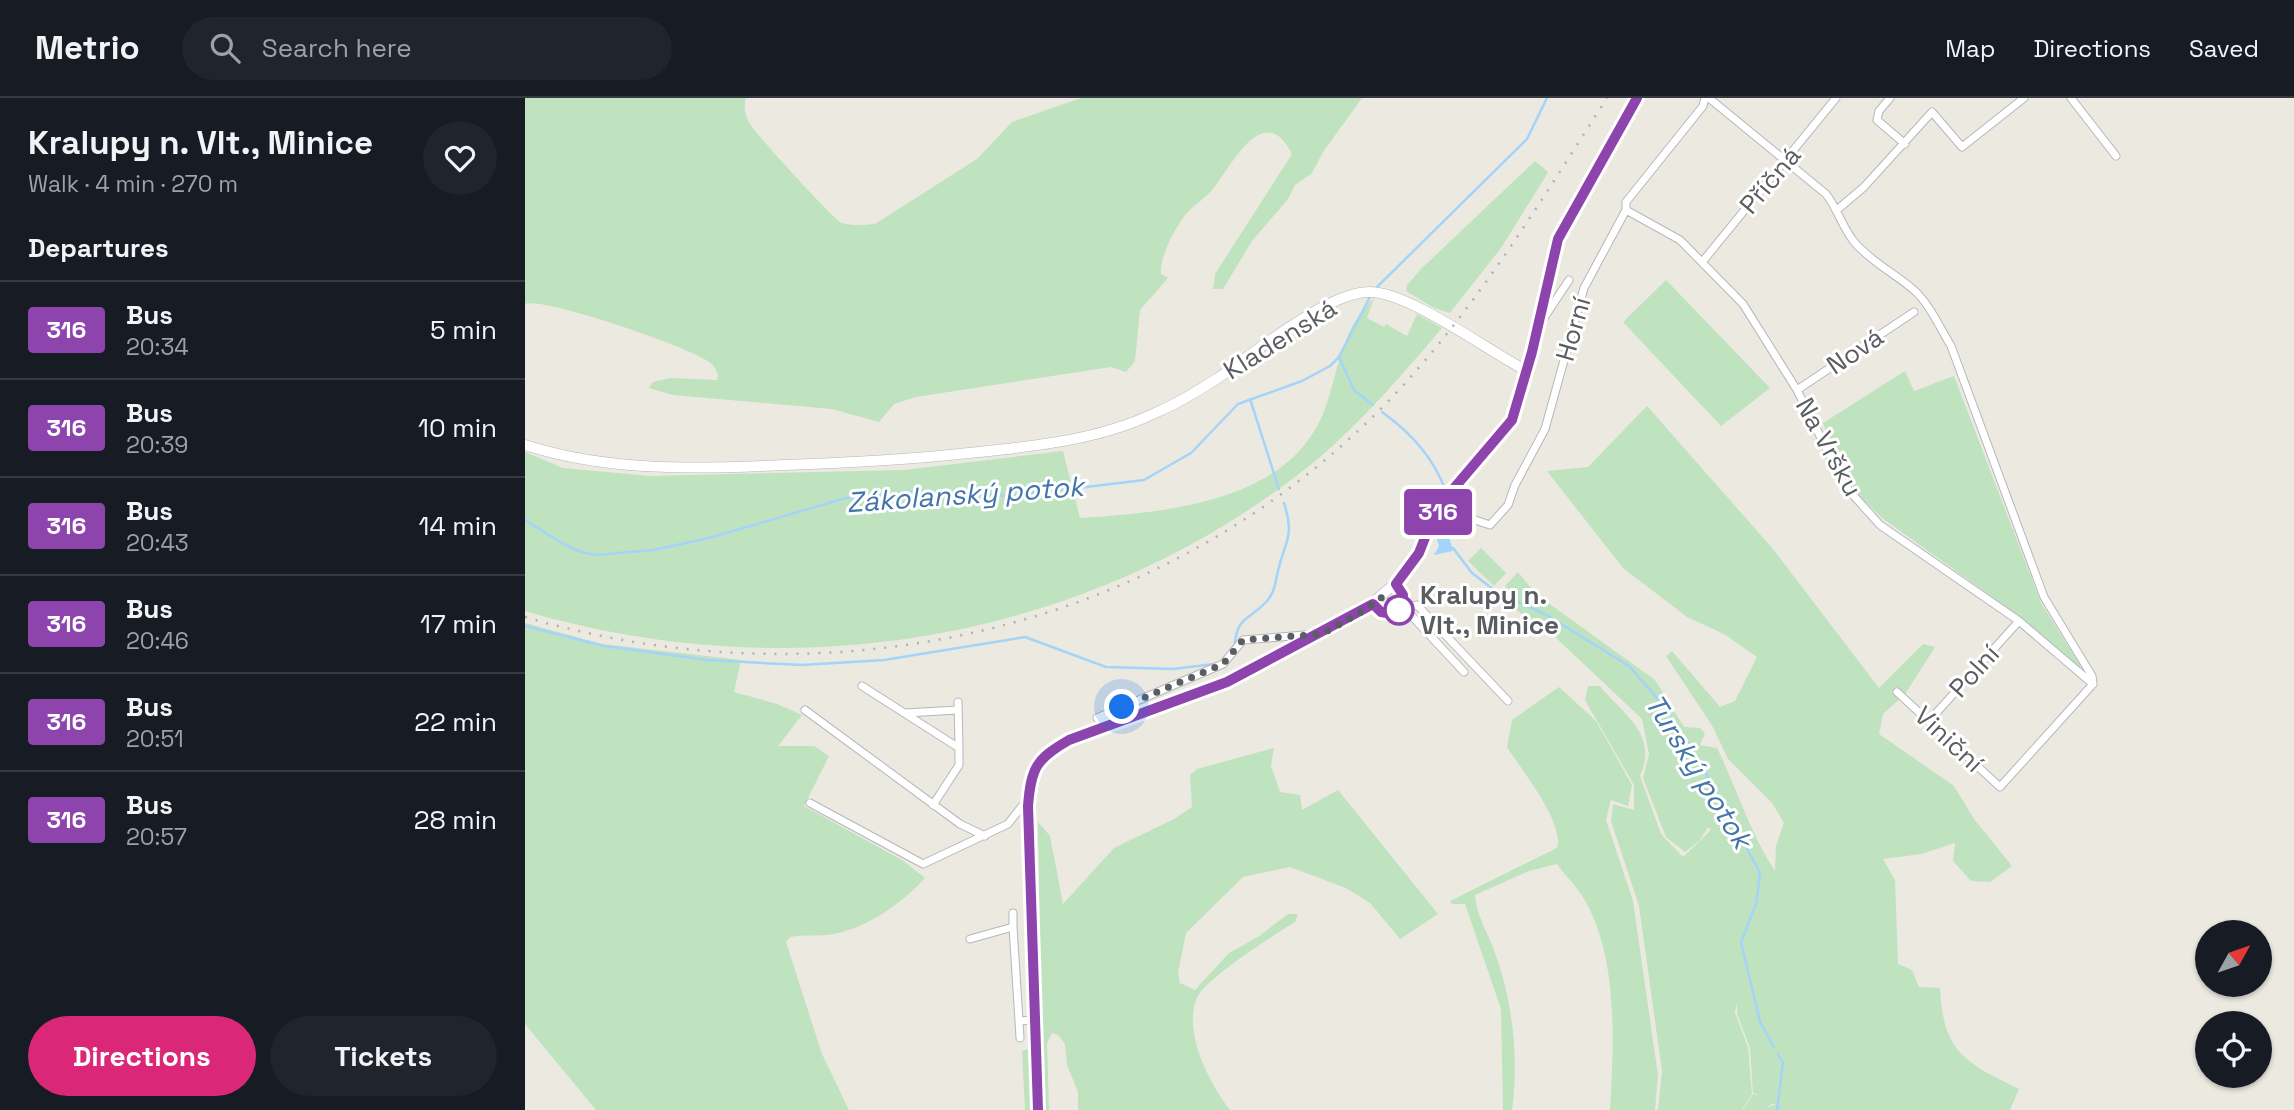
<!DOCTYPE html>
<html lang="en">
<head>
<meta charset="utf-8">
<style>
	:root { --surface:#171b24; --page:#20242c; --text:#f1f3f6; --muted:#9ea1a6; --line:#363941; --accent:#db2777 }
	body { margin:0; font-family:"Space Grotesk",sans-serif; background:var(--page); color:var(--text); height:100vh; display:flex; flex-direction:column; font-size:26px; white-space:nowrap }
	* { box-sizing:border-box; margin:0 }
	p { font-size:23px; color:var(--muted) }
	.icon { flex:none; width:38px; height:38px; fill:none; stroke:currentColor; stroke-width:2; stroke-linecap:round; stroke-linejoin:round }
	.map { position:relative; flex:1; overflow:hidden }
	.drawer { display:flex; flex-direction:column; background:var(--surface); width:525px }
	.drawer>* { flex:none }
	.badge { padding:0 14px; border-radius:5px; font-size:24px; line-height:46px }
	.needle { width:46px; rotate:50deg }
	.fabs { position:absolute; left:1670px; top:822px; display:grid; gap:14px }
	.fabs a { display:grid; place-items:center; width:77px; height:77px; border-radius:50%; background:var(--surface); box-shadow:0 2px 5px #0004; font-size:35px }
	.you { position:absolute; width:35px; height:35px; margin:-18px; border:5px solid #fff; border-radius:50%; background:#1a73e8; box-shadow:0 0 0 10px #1a73e833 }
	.map>.badge { position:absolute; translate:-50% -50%; box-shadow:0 0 0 4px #fff }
	h2 { padding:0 28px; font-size:26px; line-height:63px }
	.round { display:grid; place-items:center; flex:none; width:74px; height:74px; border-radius:37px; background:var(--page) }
	.summary { display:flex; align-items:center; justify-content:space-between; height:119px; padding:0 28px }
	h1 { font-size:33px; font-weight:700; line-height:52px }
	.cta { display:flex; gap:14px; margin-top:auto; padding:14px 28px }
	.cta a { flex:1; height:80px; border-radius:42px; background:var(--accent); color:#fff; font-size:28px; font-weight:700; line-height:80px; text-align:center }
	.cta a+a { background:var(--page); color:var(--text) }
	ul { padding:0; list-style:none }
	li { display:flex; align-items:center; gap:21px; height:98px; padding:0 28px; border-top:2px solid var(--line) }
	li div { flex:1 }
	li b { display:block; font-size:26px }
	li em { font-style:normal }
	li .badge { min-width:77px; font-weight:700; text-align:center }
	header { display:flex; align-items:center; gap:42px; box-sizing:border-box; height:98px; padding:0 35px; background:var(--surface); border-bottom:2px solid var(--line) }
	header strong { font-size:33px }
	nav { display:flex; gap:38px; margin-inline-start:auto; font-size:24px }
	.search { width:490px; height:63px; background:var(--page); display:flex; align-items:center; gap:18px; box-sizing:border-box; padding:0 24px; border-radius:38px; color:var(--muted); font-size:26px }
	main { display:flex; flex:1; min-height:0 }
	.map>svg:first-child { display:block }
	.green { fill:#bfe2bf }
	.water { fill:#a4d4f9 }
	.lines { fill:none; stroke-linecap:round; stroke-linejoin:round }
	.stream { stroke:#a4d4f9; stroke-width:2.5 }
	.minor-casing { stroke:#b4b7bb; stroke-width:9 }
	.secondary-casing { stroke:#b3b6bb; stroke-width:11 }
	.minor { stroke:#fff; stroke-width:7 }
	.secondary { stroke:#fff; stroke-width:10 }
	.rail { stroke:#b0b1b1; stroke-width:2.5; stroke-dasharray:2 9; stroke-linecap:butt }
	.line-casing { stroke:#fff; stroke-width:16 }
	.line { stroke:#8e44ad; stroke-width:10 }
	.walk { stroke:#5a5d61; stroke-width:7; stroke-dasharray:0 12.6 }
	.stop-dot { fill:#fff; stroke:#8e44ad; stroke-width:3.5 }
	.labels { text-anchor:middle; stroke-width:6; stroke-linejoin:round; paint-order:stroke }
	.street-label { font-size:26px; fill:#5a5d61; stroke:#fff }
	.stop-label { font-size:26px; font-weight:bold; fill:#5a5d61; stroke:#fff; text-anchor:start }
	.water-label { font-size:28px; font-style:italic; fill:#4375a9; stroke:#fff }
</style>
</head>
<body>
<header>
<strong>Metrio</strong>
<div class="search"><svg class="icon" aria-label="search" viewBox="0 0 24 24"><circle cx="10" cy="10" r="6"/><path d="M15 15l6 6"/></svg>Search here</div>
<nav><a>Map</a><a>Directions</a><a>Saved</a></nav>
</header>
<main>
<section class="drawer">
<div class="summary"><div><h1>Kralupy n. Vlt., Minice</h1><p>Walk · 4 min · 270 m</p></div><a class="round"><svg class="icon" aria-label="heart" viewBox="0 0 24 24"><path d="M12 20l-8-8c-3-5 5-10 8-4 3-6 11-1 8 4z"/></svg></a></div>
<h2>Departures</h2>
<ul>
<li><span class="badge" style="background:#8e44ad;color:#fff">316</span><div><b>Bus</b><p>20:34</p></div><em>5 min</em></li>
<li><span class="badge" style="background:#8e44ad;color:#fff">316</span><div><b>Bus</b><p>20:39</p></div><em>10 min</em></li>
<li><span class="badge" style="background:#8e44ad;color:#fff">316</span><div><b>Bus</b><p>20:43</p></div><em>14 min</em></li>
<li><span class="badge" style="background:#8e44ad;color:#fff">316</span><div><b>Bus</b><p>20:46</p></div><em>17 min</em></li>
<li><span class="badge" style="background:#8e44ad;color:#fff">316</span><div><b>Bus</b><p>20:51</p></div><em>22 min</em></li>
<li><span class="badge" style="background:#8e44ad;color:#fff">316</span><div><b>Bus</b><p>20:57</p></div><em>28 min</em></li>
</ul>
<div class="cta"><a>Directions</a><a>Tickets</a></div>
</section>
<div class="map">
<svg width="1769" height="1012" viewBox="0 0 1769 1012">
	<rect width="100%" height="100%" fill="#ece9e1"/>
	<path class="green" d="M0,0H221C218,9 220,17 225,26C230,35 310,123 317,125C327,128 340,127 350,126L452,61L487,24L556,0H837L798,54L787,75L770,87L763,101L727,143L698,191H688L690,176L767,56C739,0 706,68 688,91C680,101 668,107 660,117C650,130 634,160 636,176L643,180L615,212L610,263L601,274L586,269L391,299L369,306L354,324L307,311L148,297L124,290L128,284L145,280L192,282L193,277C191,272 189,267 184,264C164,249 19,199 0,206Z
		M1010,63L1023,74L1019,81L976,150L925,215L909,210L881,193L882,187L896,171Z
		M1141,182L1245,290L1196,328L1098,224Z
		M849,200L842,220L859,229L861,226L882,238L892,216L917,230C877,277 836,325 789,364C568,543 271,593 0,513V354L38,370L125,378L379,372L538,353L555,420C643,414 770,405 802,305C814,268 819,226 849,200Z
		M1380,273L1389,293L1429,278L1516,505L1555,567V571L1501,523L1357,420L1324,387L1298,325Z
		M1122,308L1248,451L1354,590L1398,546L1410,549L1380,596L1358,616L1354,636L1429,688L1449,721L1487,768L1465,784L1446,783L1428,763L1430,745L1396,756L1358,761L1370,782L1373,866L1387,872L1394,889L1415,890C1418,954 1439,964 1494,991L1485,1012H1253L1249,1005L1242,1009L1250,1007L1252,1012H1218L1228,996L1234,997L1228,995L1225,950L1212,916V904L1210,915L1223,949L1227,996L1217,1012H1133L1137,973L1114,808L1086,723L1088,706L1109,712V687L1060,602L1063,588H1075C1097,616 1134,635 1115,678L1136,736L1158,759L1186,732L1183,729L1175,742L1160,754L1141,739L1118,680L1124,656L1117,621L1027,536L977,503L981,487L993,474L1012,497L1130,582L1159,629L1175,630L1180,635L1175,647L1192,650C1212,691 1226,737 1250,773L1251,748L1259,725L1247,705L1203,661L1188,629L1141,558L1147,553L1195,609L1210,603L1232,559L1199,536L1162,519L1098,470L1022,373L1063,369Z
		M956,450L981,475L969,488L943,463Z
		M0,525L77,546L216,562L209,594L252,606L277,617L253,648H289L304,658L279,708L377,762L400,780C378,804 344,829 309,836C294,839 279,836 265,839L261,844L297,956L324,1012H71L0,926Z
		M1034,589L1071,623L1107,687L1103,708L1086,702L1081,722L1108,803L1133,977L1130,1012H1085C1089,945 1094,855 1056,796C1049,785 1039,777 1032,766L1004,773L950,797C951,818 965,838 971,858C988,905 994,963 987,1012H978L976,911L940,806H927L925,803L1032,750C1040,725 996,671 982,649L987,622Z
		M749,650L746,668L755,694L775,697L777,712L813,692L913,816L875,841L845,805L821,790L765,769L718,779L661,835L653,875L655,885L670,892L704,855L733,839L763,816H773L770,824C750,836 682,880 673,898C656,931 684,985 705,1012H553V994L542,967L540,946L533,937L527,935L522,945L524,1012H518L513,724L525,738L538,806L589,750L649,721L667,709L665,677L672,671Z
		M504,951L508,1012H500L497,953Z"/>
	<path class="water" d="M924,411L923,435L928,453L909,457L914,448L911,438Z"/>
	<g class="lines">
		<path class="stream" d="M850,191L1002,41L1022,0
			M814,259L829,292L848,307
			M725,301L754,391
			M857,314C885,334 908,359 920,391
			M924,413L925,405
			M0,422L37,445L56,454L71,457L128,452L184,440L321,400L396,393L487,398L619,382L666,355L713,306L777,283L805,268L814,259L846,197
			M928,450L947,475L973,495L1020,516L1104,568L1138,607L1176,666L1235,775L1231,806L1216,844L1235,924L1249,949
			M0,528L79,548L182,562L277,567L359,562L500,539L581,569L648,571L689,566
			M709,549C713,516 723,524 742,503C750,494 750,484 753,473C760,442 770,440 759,405
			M1252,1012L1258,965L1253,956"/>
		<defs>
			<path id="minor" d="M1184,0L1301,96C1313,111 1318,132 1331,146C1349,166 1371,176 1390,193C1405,207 1415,230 1426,248L1519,499L1567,578L1568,586
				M1365,0L1354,13L1352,22L1380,46
				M1546,0L1591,58
				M1313,111L1339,89L1407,14L1437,49L1499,0
				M1101,112L1155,142L1218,206L1272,292L1320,388L1355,427L1494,523L1568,586
				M1178,163L1311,0
				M1015,226L1044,182
				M1272,292L1389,214
				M925,395L941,419L965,427L983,407L990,387L1020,331L1059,190L1101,112V104L1178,8L1180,0
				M885,509L884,515L939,574
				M876,511L892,507L983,603
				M337,588L434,650V667L408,707
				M1372,594L1475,689L1568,586
				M433,604L434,650
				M280,612L435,726L460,738
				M380,615L433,612
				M572,620L698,566L718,542L793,536
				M1404,623L1494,523
				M285,705L398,766L483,726L497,708H503
				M488,815V829
				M445,841L488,829L494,923L510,922
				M494,923L495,940"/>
			<path id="secondary" d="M0,347C84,374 173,371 260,367C319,365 377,362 435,356C501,349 568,344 628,316C651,306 672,294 693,280C728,256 804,193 845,194C884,194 963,253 1002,273
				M513,1012L503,708C506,670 511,661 544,642L702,584L838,513L879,478L894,455L908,420L925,395L987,322L1007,254L1033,141L1112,0"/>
		</defs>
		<use href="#minor" class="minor-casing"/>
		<use href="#secondary" class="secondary-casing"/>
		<use href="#minor" class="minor"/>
		<use href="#secondary" class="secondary"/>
		<path class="rail" d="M0,519C309,610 649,532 872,294C954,206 1017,101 1082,0"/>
	</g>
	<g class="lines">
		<defs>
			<path id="line" d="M513,1012L503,708C506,670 511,661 544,642L702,584L848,506L856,514L868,516L876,511L878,497L871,486L894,455L908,419L930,389L987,322L1007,254L1033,141L1112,0"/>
		</defs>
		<use href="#line" class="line-casing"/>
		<use href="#line" class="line"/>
		<path class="walk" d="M597,609L698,566L718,542L797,536L838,513L860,497L874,512"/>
	</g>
	<circle class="stop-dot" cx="874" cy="512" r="14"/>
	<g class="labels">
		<g class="street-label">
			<text transform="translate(1245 82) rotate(-50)" y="9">Příčná</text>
			<text transform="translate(1048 231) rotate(-74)" y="9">Horní</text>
			<text transform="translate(755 241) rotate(-32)" y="9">Kladenská</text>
			<text transform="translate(1330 253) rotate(-34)" y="9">Nová</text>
			<text transform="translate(1304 349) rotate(61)" y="9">Na Vršku</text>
			<text transform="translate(1449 573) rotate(-48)" y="9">Polní</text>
			<text transform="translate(1424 641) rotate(43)" y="9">Viniční</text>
		</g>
		<g class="stop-label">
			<text x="895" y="506">Kralupy n.<tspan x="895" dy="30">Vlt., Minice</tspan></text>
		</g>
		<g class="water-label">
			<text transform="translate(440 396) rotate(-4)" y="10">Zákolanský potok</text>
			<text transform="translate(1174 673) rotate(58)" y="10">Turský potok</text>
		</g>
	</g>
</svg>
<div class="fabs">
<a><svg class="needle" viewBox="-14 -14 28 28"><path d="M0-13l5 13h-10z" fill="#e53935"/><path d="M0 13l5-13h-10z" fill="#9ea1a6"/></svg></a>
<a><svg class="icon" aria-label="locate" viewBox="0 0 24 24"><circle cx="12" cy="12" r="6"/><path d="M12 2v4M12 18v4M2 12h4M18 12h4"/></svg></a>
</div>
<div class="you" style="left:597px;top:609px"></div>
<b class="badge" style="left:913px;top:414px;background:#8e44ad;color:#fff">316</b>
</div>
</main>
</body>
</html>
